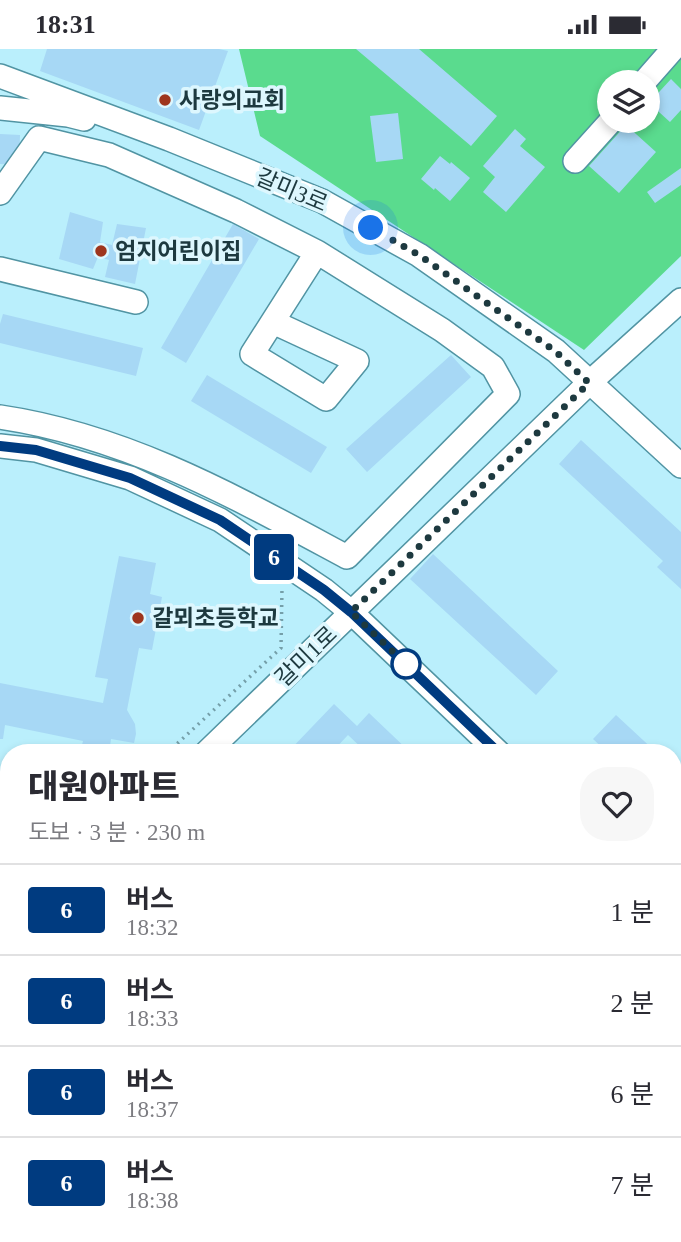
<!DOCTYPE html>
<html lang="ko">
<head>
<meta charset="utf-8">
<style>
	:root { --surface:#fff; --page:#f7f7f7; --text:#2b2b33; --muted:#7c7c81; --line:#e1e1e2 }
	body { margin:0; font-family:"Times New Roman","Noto Sans KR",serif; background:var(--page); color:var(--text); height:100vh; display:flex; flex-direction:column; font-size:26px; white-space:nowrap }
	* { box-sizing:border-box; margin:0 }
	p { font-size:23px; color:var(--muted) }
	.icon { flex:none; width:38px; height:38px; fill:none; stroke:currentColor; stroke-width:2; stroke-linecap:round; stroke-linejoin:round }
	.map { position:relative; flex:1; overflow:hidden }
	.details { position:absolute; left:0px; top:695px; width:682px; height:499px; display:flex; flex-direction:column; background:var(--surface); border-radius:28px 28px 0 0; box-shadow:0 4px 10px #0003 }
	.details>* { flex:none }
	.badge { padding:0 14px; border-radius:5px; font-size:24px; line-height:46px }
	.tools { position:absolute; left:597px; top:21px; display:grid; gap:14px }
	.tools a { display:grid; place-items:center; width:63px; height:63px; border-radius:50%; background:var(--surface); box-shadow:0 4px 10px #0003; font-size:35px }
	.you { position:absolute; width:35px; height:35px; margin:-18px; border:5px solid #fff; border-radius:50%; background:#1a73e8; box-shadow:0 0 0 10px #1a73e833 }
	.map>.badge { position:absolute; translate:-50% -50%; box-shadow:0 0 0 4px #fff }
	.round { display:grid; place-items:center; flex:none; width:74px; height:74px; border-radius:28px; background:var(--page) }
	.overview { display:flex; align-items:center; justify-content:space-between; height:119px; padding:0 28px }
	h1 { font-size:33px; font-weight:800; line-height:52px }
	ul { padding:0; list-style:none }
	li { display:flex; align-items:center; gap:21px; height:91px; padding:0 28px; border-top:2px solid var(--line) }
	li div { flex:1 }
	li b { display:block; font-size:26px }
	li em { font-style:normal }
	li .badge { min-width:77px; font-weight:700; text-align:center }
	.status { display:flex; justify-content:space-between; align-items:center; height:49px; padding:0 35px; background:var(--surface); direction:ltr }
	.status svg { height:19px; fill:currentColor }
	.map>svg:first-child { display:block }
	.green { fill:#5adb8e; fill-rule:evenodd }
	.building { fill:#a7d8f5 }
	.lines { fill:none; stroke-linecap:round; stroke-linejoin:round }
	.minor-casing { stroke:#5194a3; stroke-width:26 }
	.major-casing { stroke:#fff; stroke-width:33 }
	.path { stroke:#759fa9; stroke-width:3.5; stroke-dasharray:2 5; stroke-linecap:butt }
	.minor { stroke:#fff; stroke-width:23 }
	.major { stroke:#d6acce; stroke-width:30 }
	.line-casing { stroke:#fff; stroke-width:16 }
	.line { stroke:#003b80; stroke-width:10 }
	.walk { stroke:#1d393f; stroke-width:7; stroke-dasharray:0 12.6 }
	.poi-dot { fill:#9e351d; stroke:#ddf7fe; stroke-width:2.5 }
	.stop-dot { fill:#fff; stroke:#003b80; stroke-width:3.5 }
	.labels { text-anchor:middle; stroke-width:7; stroke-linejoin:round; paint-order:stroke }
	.poi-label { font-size:23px; font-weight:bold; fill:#1d393f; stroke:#ddf7fe; text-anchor:start }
	.street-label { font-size:23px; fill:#1d393f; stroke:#ddf7fe }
</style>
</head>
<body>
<div class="status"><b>18:31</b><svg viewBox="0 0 49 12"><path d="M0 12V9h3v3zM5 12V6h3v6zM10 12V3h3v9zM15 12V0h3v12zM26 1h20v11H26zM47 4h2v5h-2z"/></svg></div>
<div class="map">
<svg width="681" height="1193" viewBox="0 0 681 1193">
	<rect width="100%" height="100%" fill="#baeffc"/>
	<path class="green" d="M239,0H681V207L584,301L260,87ZM609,33H648V72H609Z"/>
	<path class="building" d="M47,0H219L228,2L199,81L40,22Z
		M356,0H419L497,67L471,97Z
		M671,30L681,40V61L670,73L649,54Z
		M398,64L403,110L376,113L370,67Z
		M626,76L656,103L619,144L589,117Z
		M515,80L526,90L520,97L545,118L506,163L483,143L495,128L483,117Z
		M0,85L20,86L19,116L0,115Z
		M440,107L450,115L451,113L470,129L450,152L435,139L434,141L421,130Z
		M681,119V136L655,154L647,143Z
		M70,163L103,173L100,193L112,196L117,175L146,179L135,235L105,228L109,211L98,208L93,220L59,210Z
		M233,175L259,190L186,314L161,299Z
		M3,265L143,299L136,327L0,294V275Z
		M451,306L471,328L367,423L346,400Z
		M207,326L327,398L311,424L191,352Z
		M581,391L681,483V540L657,518L663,512L559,415Z
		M433,505L558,622L536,646L410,530Z
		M119,507L156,514L150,545L162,548L152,601L139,599L127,661L135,675L136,685L134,694L111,690L109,704H80L83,692L5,676L3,690H0V634L103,654L108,630L95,628Z
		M334,655L357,677L369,664L411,704H367L348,686L331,704H287Z
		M616,666L657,704H608L593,690Z
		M9,977V1024L6,1028L0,1022V986Z
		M0,1087L9,1096V1142L0,1134Z
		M53,1185H83L75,1193H62Z"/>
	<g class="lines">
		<defs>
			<path id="minor" d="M0,27L169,90L322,152L419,206L556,302L681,417
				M644,33L673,0
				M0,59L68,66L84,70
				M575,112L611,72
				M0,144L39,89L109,106L236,162L317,203
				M0,220L136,253
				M0,368C128,387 235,448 347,508L508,345L493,318L442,281L317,203L252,305L326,350L357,312L273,273
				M0,397L36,401L130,429L220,471L324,541L351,563L499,704
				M206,704L589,334L681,251
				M0,745L9,749
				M674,871L681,877
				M0,898L9,890"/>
			<path id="major" d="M674,1015L681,1008
				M674,1077L681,1070
				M503,1193L511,1185
				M562,1193L570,1185"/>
		</defs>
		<use href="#minor" class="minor-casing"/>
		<use href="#major" class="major-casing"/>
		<path class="path" d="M167,704L281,599L282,539
			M0,857L9,849
			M674,952L681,943
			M457,1193L465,1185"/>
		<use href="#minor" class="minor"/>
		<use href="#major" class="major"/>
	</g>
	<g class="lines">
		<defs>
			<path id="line" d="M0,397L36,401L130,429L220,471L324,541L351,563L499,704"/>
		</defs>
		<use href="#line" class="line-casing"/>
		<use href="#line" class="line"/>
		<path class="walk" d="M371,179L419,206L555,302L589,334L351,563L406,615"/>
	</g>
	<g class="poi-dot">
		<circle cx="165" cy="51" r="7"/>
		<circle cx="101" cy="202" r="7"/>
		<circle cx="138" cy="569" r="7"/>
	</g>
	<circle class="stop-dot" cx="406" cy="615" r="14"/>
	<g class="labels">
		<g class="poi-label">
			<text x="179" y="59">사랑의교회</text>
			<text x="115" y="210">엄지어린이집</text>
			<text x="152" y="577">갈뫼초등학교</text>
		</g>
		<g class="street-label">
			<text transform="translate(292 141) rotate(23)" y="8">갈미3로</text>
			<text transform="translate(306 607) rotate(-44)" y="8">갈미1로</text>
		</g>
	</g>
</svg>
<div class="tools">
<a><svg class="icon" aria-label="layers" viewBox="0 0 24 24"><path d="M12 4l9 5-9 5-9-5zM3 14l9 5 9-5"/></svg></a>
</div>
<div class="you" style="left:371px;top:179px"></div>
<b class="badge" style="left:274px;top:508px;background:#003b80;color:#fff">6</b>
<section class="details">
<div class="overview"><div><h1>대원아파트</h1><p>도보 · 3 분 · 230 m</p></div><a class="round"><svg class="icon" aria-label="heart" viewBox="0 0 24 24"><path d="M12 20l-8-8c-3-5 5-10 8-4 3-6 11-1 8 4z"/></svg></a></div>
<ul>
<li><span class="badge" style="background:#003b80;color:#fff">6</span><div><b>버스</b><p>18:32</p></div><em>1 분</em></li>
<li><span class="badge" style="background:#003b80;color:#fff">6</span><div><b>버스</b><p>18:33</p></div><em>2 분</em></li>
<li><span class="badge" style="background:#003b80;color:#fff">6</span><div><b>버스</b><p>18:37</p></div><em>6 분</em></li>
<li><span class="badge" style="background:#003b80;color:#fff">6</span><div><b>버스</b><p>18:38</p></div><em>7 분</em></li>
</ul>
</section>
</div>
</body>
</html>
